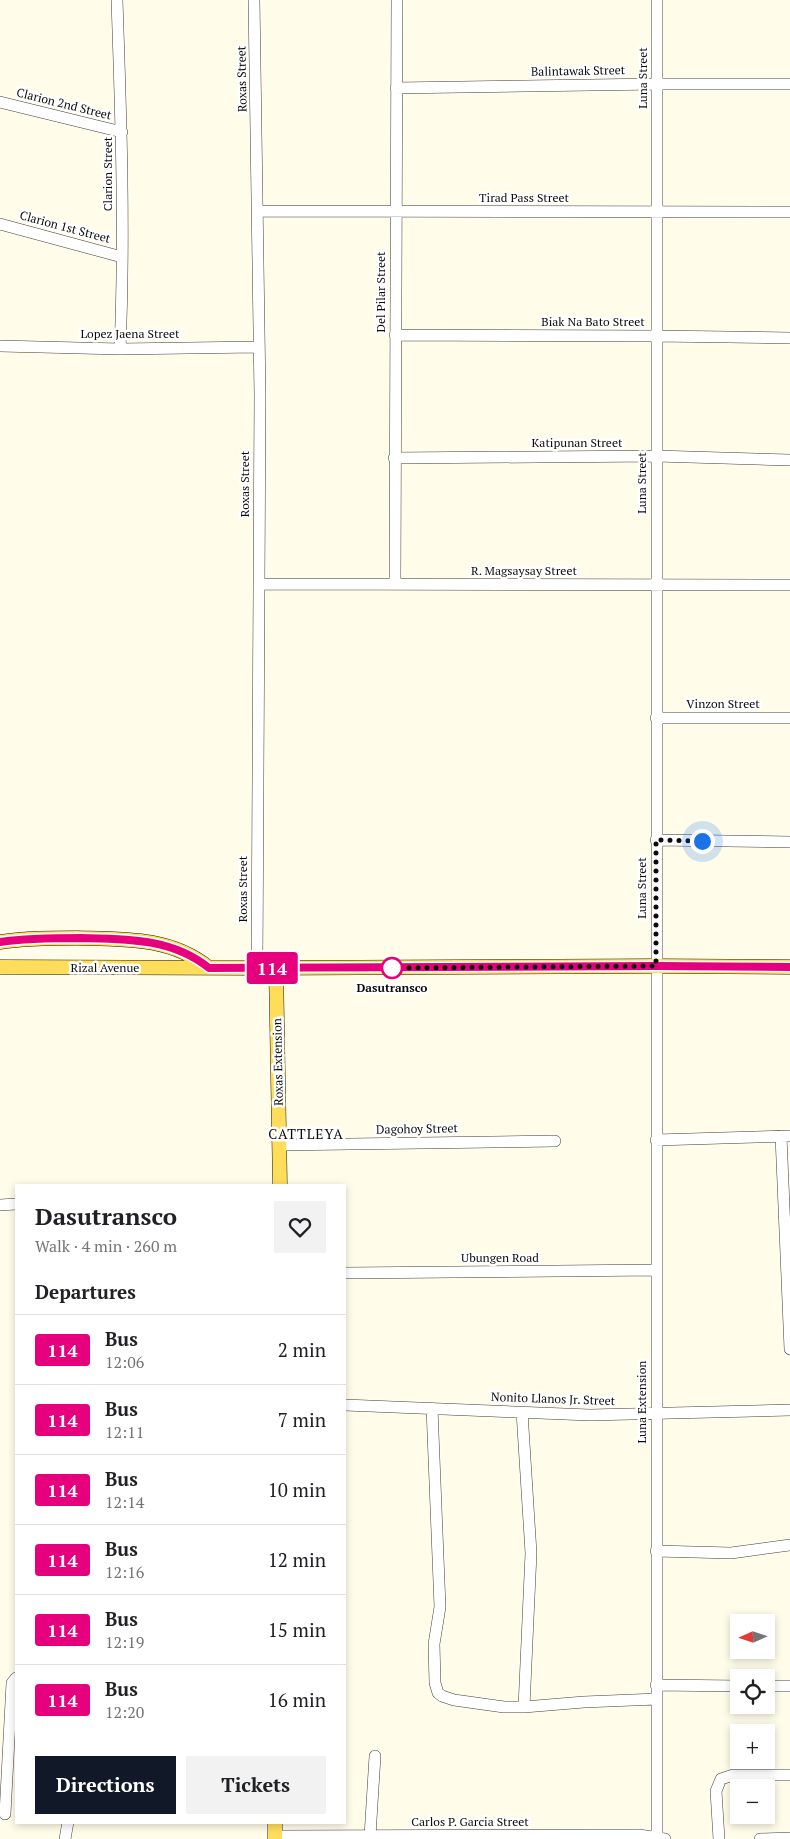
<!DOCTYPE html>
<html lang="en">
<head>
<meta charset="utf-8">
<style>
	:root { --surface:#fff; --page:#f2f2f2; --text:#202124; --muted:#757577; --line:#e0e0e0; --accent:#111827 }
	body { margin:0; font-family:"PT Serif",serif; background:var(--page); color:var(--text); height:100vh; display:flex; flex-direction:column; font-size:19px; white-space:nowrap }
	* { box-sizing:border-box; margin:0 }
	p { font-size:16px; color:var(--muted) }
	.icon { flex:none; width:28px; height:28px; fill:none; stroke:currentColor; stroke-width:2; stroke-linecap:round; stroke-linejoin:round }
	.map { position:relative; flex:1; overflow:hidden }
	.drawer { position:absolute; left:15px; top:1184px; width:331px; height:640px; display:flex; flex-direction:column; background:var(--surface); border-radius:0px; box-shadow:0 2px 8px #0003 }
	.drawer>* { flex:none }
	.badge { padding:0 10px; border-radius:4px; font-size:18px; line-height:32px }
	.needle { width:32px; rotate:267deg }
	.buttons { position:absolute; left:730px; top:1614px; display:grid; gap:10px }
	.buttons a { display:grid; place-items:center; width:45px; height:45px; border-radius:0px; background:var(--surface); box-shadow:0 2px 8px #0003; font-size:25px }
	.you { position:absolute; width:25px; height:25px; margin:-12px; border:4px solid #fff; border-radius:50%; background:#1a73e8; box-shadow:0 0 0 8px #1a73e833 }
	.map>.badge { position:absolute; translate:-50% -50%; box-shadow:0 0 0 2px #fff }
	h2 { padding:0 20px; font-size:19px; line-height:45px }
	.round { display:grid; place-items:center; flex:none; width:52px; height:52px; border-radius:0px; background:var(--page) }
	.headline { display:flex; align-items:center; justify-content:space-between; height:85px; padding:0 20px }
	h1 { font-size:24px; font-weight:700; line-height:38px }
	.cta { display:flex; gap:10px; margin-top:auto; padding:10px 20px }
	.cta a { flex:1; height:58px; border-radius:0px; background:var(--accent); color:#fff; font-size:20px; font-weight:700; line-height:58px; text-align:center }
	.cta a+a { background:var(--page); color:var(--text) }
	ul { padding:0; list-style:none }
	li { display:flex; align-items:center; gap:15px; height:70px; padding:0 20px; border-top:1px solid var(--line) }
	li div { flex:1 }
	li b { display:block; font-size:19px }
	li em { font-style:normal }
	li .badge { min-width:55px; font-weight:700; text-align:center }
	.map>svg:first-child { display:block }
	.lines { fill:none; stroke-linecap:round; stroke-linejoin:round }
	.minor-casing { stroke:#3e3e3e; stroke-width:12 }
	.major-casing { stroke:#1c1c1c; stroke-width:15 }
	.minor { stroke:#fff; stroke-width:11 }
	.major { stroke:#fedd5a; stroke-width:14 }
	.line-casing { stroke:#fff; stroke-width:11 }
	.line { stroke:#e6007e; stroke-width:8 }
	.walk { stroke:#0b0b0b; stroke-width:5; stroke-dasharray:0 9 }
	.stop-dot { fill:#fff; stroke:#e6007e; stroke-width:2.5 }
	.labels { text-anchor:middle; stroke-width:5; stroke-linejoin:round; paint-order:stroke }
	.street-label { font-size:12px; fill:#0b0b0b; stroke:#fff }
	.stop-label { font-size:12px; font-weight:bold; fill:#0b0b0b; stroke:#fff }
	.neighbourhood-label { font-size:14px; letter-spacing:1px; fill:#0b0b0b; stroke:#fff }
</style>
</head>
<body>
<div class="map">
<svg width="790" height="1839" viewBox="0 0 790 1839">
	<rect width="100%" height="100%" fill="#fffcea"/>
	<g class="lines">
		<defs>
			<path id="minor" d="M117,0C121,116 125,232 120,349
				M254,0L260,395L257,968
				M396,88L657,84H790
				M0,102L122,132
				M258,211L790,212
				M0,224L122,257
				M395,335L657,336L790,338
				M0,346L120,349L259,347
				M394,458L656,456L790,460
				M259,584L790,585
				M395,584L397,0
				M656,718H790
				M656,840L790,842
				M781,1136L790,1349
				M656,1140L790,1136
				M279,1145L555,1141
				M0,1205L16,1204
				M345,1273L656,1270
				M345,1405L590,1415L790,1410
				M432,1408L440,1607L434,1644L435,1683L438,1693L442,1696L454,1700L504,1707H524L584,1702L657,1699
				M522,1412L531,1553L524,1707
				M656,1551L731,1553L790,1545
				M656,1685L739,1686
				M766,1686H790
				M5,1814L12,1683L16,1678
				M275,1836L639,1835L665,1839
				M370,1836L375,1756
				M65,1839L68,1822
				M657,1839V0
				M719,1839L716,1791L721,1779L733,1775H790
				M760,1839L790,1838"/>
			<path id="major" d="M0,942C26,938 51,938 77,938C124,939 171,937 209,968
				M0,967L257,968L656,966L790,967
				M276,968L280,1185
				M275,1822V1839"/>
		</defs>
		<use href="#minor" class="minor-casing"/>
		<use href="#major" class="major-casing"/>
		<use href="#minor" class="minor"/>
		<use href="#major" class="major"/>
	</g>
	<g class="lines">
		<defs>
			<path id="line" d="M0,942C27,938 54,938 81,938C126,939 172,938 209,968L656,966L790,967"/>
		</defs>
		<use href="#line" class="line-casing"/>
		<use href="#line" class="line"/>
		<path class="walk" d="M392,968H387L656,966V840L702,841"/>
	</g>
	<circle class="stop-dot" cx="392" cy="968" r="10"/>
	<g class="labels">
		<g class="street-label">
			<text transform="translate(578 71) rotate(-1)" y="4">Balintawak Street</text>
			<text transform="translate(643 78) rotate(-90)" y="4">Luna Street</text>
			<text transform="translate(242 79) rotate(-91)" y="4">Roxas Street</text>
			<text transform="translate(64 104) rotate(14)" y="4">Clarion 2nd Street</text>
			<text transform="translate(108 174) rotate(-90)" y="4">Clarion Street</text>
			<text x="524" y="202">Tirad Pass Street</text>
			<text transform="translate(65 227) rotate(15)" y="4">Clarion 1st Street</text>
			<text transform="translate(381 292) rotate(-90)" y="4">Del Pilar Street</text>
			<text x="593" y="326">Biak Na Bato Street</text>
			<text x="130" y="338">Lopez Jaena Street</text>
			<text x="577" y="447">Katipunan Street</text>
			<text transform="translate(642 483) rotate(-90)" y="4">Luna Street</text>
			<text transform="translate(245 484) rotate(-90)" y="4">Roxas Street</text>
			<text x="524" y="575">R. Magsaysay Street</text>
			<text x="723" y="708">Vinzon Street</text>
			<text transform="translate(642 888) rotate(-90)" y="4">Luna Street</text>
			<text transform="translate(243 889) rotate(-90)" y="4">Roxas Street</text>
			<text x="105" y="972">Rizal Avenue</text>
			<text transform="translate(278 1062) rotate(-91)" y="4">Roxas Extension</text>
			<text transform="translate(417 1129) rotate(-1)" y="4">Dagohoy Street</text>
			<text x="500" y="1262">Ubungen Road</text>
			<text transform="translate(553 1399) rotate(2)" y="4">Nonito Llanos Jr. Street</text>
			<text transform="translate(642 1402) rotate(-90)" y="4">Luna Extension</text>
			<text x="470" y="1826">Carlos P. Garcia Street</text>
		</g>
		<g class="stop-label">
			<text x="392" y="992">Dasutransco</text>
		</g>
		<g class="neighbourhood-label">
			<text x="306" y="1139">CATTLEYA</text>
		</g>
	</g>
</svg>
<div class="buttons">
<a><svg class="needle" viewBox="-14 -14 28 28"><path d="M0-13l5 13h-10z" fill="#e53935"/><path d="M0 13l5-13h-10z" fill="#757577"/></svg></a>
<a><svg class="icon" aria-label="locate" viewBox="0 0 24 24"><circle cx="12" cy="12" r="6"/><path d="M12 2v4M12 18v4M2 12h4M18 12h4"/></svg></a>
<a>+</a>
<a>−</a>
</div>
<div class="you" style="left:702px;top:841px"></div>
<b class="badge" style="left:272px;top:968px;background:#e6007e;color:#fff">114</b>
<section class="drawer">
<div class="headline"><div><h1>Dasutransco</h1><p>Walk · 4 min · 260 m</p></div><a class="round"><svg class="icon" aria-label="heart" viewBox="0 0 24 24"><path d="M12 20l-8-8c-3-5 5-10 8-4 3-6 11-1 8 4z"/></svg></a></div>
<h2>Departures</h2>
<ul>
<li><span class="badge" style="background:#e6007e;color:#fff">114</span><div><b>Bus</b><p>12:06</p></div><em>2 min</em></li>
<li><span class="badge" style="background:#e6007e;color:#fff">114</span><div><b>Bus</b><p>12:11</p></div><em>7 min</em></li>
<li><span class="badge" style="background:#e6007e;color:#fff">114</span><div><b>Bus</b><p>12:14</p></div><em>10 min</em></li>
<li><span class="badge" style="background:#e6007e;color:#fff">114</span><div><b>Bus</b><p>12:16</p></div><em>12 min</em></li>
<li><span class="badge" style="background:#e6007e;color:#fff">114</span><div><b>Bus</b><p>12:19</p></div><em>15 min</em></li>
<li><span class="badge" style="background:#e6007e;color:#fff">114</span><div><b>Bus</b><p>12:20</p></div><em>16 min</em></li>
</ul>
<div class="cta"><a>Directions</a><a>Tickets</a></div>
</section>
</div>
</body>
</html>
